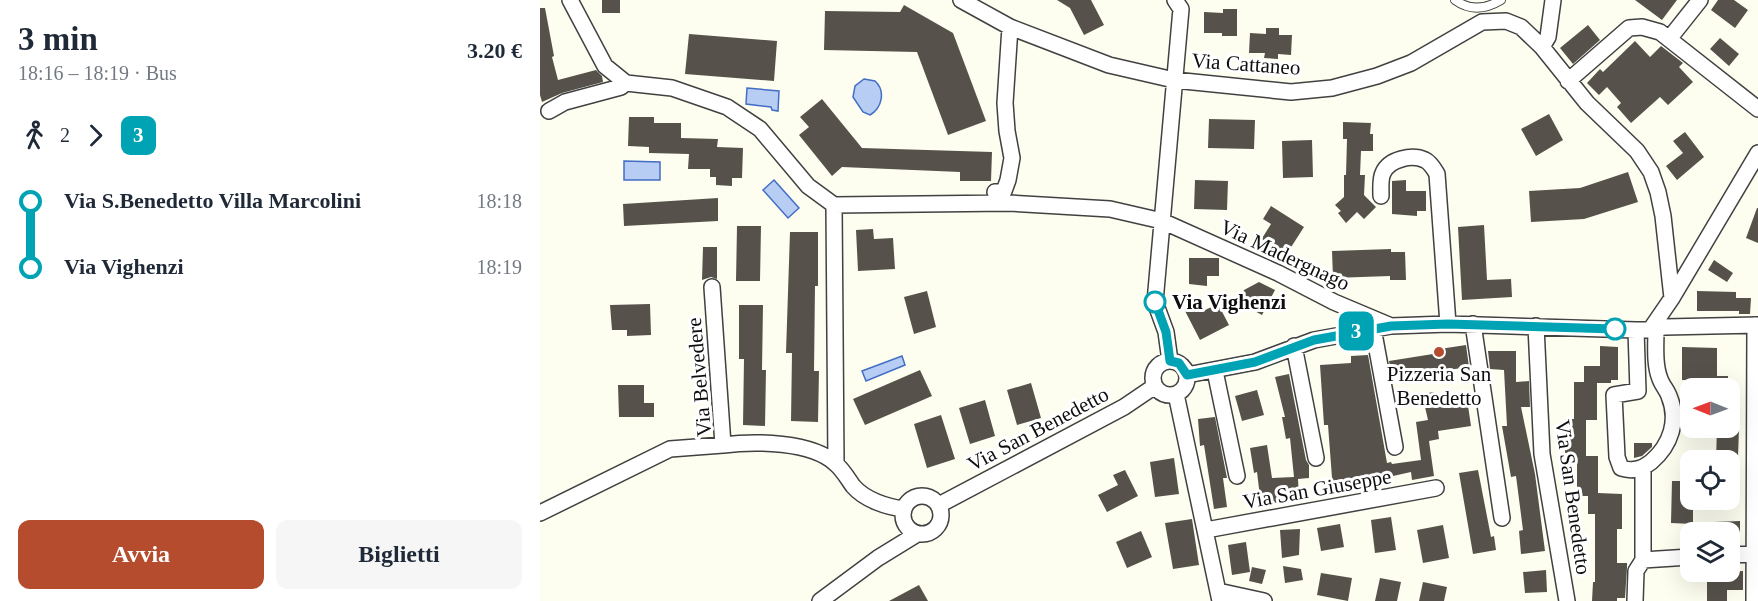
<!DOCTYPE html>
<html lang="it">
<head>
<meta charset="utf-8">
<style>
	:root { --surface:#fff; --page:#f6f6f7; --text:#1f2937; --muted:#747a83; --accent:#b64c2e }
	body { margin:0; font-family:"Times New Roman",serif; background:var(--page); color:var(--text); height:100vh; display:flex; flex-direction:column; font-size:22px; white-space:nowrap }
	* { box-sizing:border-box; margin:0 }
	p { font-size:20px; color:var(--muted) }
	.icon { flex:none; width:33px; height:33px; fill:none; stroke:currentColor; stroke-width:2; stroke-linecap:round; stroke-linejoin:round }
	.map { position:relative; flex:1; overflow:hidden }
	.sheet { display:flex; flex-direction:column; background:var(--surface); width:540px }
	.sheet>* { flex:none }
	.badge { padding:0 12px; border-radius:9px; font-size:21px; line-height:39px }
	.needle { width:39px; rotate:271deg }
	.controls { position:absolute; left:1140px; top:378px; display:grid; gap:12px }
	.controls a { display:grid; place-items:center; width:60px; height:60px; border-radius:12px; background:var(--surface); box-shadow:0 6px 24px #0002; font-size:30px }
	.map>.badge { position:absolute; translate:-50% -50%; box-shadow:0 0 0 3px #fff }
	.legs { display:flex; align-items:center; gap:9px; height:66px; padding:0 18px; font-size:20px }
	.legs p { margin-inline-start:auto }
	.head { display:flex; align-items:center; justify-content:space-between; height:102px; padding:0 18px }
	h1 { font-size:33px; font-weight:600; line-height:45px }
	.cta { display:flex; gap:12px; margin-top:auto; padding:12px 18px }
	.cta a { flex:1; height:69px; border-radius:12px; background:var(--accent); color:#fff; font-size:24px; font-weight:600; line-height:69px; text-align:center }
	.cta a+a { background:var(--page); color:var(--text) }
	ul { padding:0 18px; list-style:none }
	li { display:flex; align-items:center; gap:21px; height:66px; font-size:22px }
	li i { display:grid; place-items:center; width:9px; height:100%; margin:0 8px; background:currentColor }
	li i::after { content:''; width:15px; height:15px; margin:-8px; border:4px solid; border-radius:50%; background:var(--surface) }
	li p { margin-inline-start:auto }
	li:first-child i { background:linear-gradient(#0000 50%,currentColor 0) }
	li:last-child i { background:linear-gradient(currentColor 50%,#0000 0) }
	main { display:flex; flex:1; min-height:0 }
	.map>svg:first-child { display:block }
	.water { fill:#b8cdf3; stroke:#436ec5; stroke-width:1.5 }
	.building { fill:#56524b }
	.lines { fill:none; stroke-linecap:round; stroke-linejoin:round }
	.service-casing { stroke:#414141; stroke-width:10 }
	.minor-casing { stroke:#414141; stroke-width:18 }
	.service { stroke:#fff; stroke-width:8 }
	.minor { stroke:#fff; stroke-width:15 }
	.line-1-casing { stroke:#fff; stroke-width:14 }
	.line-1 { stroke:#00a3b4; stroke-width:9 }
	.stop-1-dot { fill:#fff; stroke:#00a3b4; stroke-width:3 }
	.poi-dot { fill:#b64c2e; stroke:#fff; stroke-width:2 }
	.labels { text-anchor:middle; stroke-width:6; stroke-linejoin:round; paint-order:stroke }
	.street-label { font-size:21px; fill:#0e0e0e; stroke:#fff }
	.stop-label { font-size:21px; font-weight:bold; fill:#0e0e0e; stroke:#fff; text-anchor:start }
	.poi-label { font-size:21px; fill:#0e0e0e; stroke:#fff }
</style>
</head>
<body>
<main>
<section class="sheet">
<div class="head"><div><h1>3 min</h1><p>18:16 – 18:19 · Bus</p></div><b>3.20 €</b></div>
<div class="legs"><svg class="icon" aria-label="walk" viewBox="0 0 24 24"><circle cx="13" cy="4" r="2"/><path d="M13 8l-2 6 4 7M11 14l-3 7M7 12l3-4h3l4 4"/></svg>2<svg class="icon" aria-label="forward" viewBox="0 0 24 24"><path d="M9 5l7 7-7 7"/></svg><b class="badge" style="background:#00a3b4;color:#fff">3</b></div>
<ul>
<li><i style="color:#00a3b4"></i><b>Via S.Benedetto Villa Marcolini</b><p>18:18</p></li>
<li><i style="color:#00a3b4"></i><b>Via Vighenzi</b><p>18:19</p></li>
</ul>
<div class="cta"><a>Avvia</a><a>Biglietti</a></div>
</section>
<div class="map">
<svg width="1218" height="601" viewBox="0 0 1218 601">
	<rect width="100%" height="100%" fill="#fdfef0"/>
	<path class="water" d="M324,79L335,81C346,91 342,108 330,115L323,112L313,97L315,86Z
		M207,88L239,91L238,111L232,110L231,107L206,104Z
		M84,161L120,162V180H84Z
		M234,180L259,208L248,218L223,190Z
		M362,356L365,365L326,381L322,371Z"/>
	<path class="building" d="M62,0H80V13H62Z
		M517,0H551L564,25L544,35L530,8Z
		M1095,0H1137L1122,20Z
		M1178,0H1194L1208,10L1195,28L1171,10Z
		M364,5L413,33L446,121L408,135L377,52L284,50L285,11L360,12Z
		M0,8H5L14,56L12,57L18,80L56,70L62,76L63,82L22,93L2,102L0,95Z
		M683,9H697V36H682V33H664V12L683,13Z
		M1048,25L1060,40L1033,64L1020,48Z
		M726,28H739V35H752L751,55L738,54V59L724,58L725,53H709L710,33L726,34Z
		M149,34L237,41L234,81L145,74Z
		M1180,38L1199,54L1189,66L1170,49Z
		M1095,41L1110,57L1121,46L1143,63L1139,67L1153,82L1128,105L1120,97L1091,123L1077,107L1081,103L1067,87L1059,95L1047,83L1060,69L1063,72Z
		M282,99L322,148L452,152L451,181H420V172L302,167L292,176L259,135L269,127L260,117Z
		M1009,114L1023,140L996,156L981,129Z
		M89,117H114V123H141V138L178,139L177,147L203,148L202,178H192V186L176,185V177H170V169H148L149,154L109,153V147L88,146Z
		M669,119L715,120L714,149L668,148Z
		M803,122L831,123L830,134H833V151H821L820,175H825L824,195L836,207L824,219L817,212L806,223L798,213L801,211L795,205L804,197V175H806L807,139H803Z
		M1145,132L1164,157L1137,180L1126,166L1143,153L1133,141Z
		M772,140L773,177L743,178L742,141Z
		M1088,172L1098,202L1044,219L991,222L989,191L1040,188Z
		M655,180L688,181L687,210L654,209Z
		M866,180V191H886V211H877V216L852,214V181Z
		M178,198V221L84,226L83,204Z
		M731,206L764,227L746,255L721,240L731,224L723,219Z
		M1217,208H1218V243L1206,238Z
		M944,225L947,280L971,279L972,297L922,300L918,227Z
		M197,226H221L220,281H196Z
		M333,229L334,239L353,238L355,269L318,271L316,230Z
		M250,232H278V286H275L274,371H279L278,422L251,421L252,353H246Z
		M163,247H177V279L171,277L162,280Z
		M851,249V252H865L866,280H850V276L793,278L792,251Z
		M649,258H679V276H667V286L649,284Z
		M1174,260L1193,273L1187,282L1168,270Z
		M719,282L735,290L722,315L698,302L704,290Z
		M387,291L396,327L374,334L364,297Z
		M1157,291L1196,292V298H1211L1210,314H1199V311H1157Z
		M660,301L665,310L678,304L689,325L660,340L644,309Z
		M110,304L111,335L87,336V330H72L70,305Z
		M199,305H223L222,370H226L225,426L203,425L204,359H199Z
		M926,345L929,367L852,378L849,361L893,354V350Z
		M1060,346L1078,347V380H1071V383H1057V420H1046V456H1058V493L1082,494V529H1077V563H1087V568L1085,598H1077V601H1052L1053,582H1055V514H1048V496H1037V460H1025V419H1034V382H1044V366H1060Z
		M1142,347L1177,348V376H1188V388H1165V381L1142,380Z
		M948,351H976V382L989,381L990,407H981L995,474L1005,551L981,554L979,531L983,530L976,476L971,477L962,426H967L964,370L950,369Z
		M828,355L847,463L851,462L852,464L881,460L876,422L888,420L882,394L894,392L895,396L926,392L931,426L898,431L899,439L889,441L894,476L872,480L871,472L817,484V487L793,491L788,425H784L780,365L811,363V356Z
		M380,370L392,396L325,425L313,399Z
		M749,374L766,460L769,465V478L758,479L759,498L741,500V502L721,505L717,472L714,473L710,448L727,445L732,478L754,477L750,438L746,439L742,417H745L735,377Z
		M491,383L501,418L477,425L467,390Z
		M78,385H104V403H114V417H79Z
		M717,390L724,415L702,421L695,396Z
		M445,400L455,436L430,444L419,408Z
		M401,415L415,459L387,468L374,424Z
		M675,417L687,478H683L687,507L674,509L664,445L660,446L658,419Z
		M1177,428H1199L1198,457H1187V460H1176Z
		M1094,443H1112V447L1102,456L1094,458Z
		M634,458L639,494L615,497L610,462Z
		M585,470L598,496L567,512L558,495L578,485L573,475Z
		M938,470L951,537L954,536L956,550L933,554L919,473Z
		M1132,481H1150V500H1153V524L1131,523Z
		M851,517L856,550L835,553L831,520Z
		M652,519L659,565L633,569L625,523Z
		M1200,521V543L1190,544V532H1175L1174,522Z
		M800,524L804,547L781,551L777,528Z
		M903,525L909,558L883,563L877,530Z
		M760,529L759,555L742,558L740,530Z
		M601,531L612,557L587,568L576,542Z
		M706,542L710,572L692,575L688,545Z
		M743,566L761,569L763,580L745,583Z
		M712,567L726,570L722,584L709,581Z
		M1006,570L1007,592L985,593L983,572Z
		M1203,571V590H1187V601H1167V573Z
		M781,573L812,578L808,601L777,595Z
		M840,578L861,582L857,601H835Z
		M883,582L907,587L904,601H879Z
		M379,585L388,601H349Z"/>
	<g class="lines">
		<defs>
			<path id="service" d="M915,0C930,11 946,9 961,0"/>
			<path id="minor" d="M30,0L65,66L86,83L132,88L187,107L220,129L268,186L294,205L469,203L570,209L622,221L738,273L794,302L851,326
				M421,0L470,27L569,65L634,80L751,92L792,88L837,76L871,63L942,22L966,21L981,27L1002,47L1047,103L1097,151L1111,172L1118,192L1123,216L1132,298
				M1129,39L1160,0
				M1002,47L1008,37L1013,0
				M1028,81L1089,28L1102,27L1120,32L1218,109
				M9,111L25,102L81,87L86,83
				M455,192L464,191L468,180L472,158L467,131L465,103L470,27
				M841,196C841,189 840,179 843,173C849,159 872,154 885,160C891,163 894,169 897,174L908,324
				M294,205L296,463
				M172,287L183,445C214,441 272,441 296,464C303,470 308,479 313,486C325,500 347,507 364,509
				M933,324L962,518
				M996,326L1002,454L1027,601
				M833,328L855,447
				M1096,330L1098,391L1074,395L1077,457L1081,468C1093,472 1102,469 1111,462C1131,445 1139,420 1129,396C1127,390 1122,385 1120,379C1114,364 1116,345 1116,328
				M1110,330L1132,298L1218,153
				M754,346L776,458
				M630,361L626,332L615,302L641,9L635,0
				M613 378a17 17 0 1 1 34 0a17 17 0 1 1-34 0Z
				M675,371L697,476
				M647,375L715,362L774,340L851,326L908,324L1096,330H1110L1125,327L1218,325
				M636,394L680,601
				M1103,468V560
				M363 515a19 19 0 1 1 38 0a19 19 0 1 1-38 0Z
				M399,505L584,407L615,386
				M0,513L130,449L183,445
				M666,530L896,488
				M1190,555L1215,554
				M678,591L724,601
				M280,601L338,558L377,534
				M1095,601L1096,571L1103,560L1150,557
				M1214,601L1215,325"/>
		</defs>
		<use href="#service" class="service-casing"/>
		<use href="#minor" class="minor-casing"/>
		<use href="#service" class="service"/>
		<use href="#minor" class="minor"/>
	</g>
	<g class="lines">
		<defs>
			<path id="line-1" d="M615,302L626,332L630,361L639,363L647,375L715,362L774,340L851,326L908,324L1075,329"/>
		</defs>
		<use href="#line-1" class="line-1-casing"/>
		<use href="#line-1" class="line-1"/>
	</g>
	<g class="stop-1-dot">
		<circle cx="615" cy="302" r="10"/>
		<circle cx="1075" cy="329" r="10"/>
	</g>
	<circle class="poi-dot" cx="899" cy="352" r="6"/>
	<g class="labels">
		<g class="street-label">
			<text transform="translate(706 64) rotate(4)" y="7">Via Cattaneo</text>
			<text transform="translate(745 255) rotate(25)" y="7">Via Madergnago</text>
			<text transform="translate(159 377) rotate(-95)" y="7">Via Belvedere</text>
			<text transform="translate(498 429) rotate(-28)" y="7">Via San Benedetto</text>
			<text transform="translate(777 489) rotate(-10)" y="7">Via San Giuseppe</text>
			<text transform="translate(1033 497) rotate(82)" y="7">Via San Benedetto</text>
		</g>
		<g class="stop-label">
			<text x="632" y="309">Via Vighenzi</text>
		</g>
		<g class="poi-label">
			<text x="899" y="381">Pizzeria San<tspan x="899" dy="24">Benedetto</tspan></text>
		</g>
	</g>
</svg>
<div class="controls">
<a><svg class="needle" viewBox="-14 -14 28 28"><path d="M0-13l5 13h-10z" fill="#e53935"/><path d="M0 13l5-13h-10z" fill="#747a83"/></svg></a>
<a><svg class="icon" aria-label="locate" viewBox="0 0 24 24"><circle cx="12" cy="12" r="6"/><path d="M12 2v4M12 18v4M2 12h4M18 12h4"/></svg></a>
<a><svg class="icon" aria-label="layers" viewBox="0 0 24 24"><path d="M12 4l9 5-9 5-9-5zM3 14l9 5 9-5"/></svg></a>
</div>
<b class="badge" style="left:816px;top:331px;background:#00a3b4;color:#fff">3</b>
</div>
</main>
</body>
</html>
